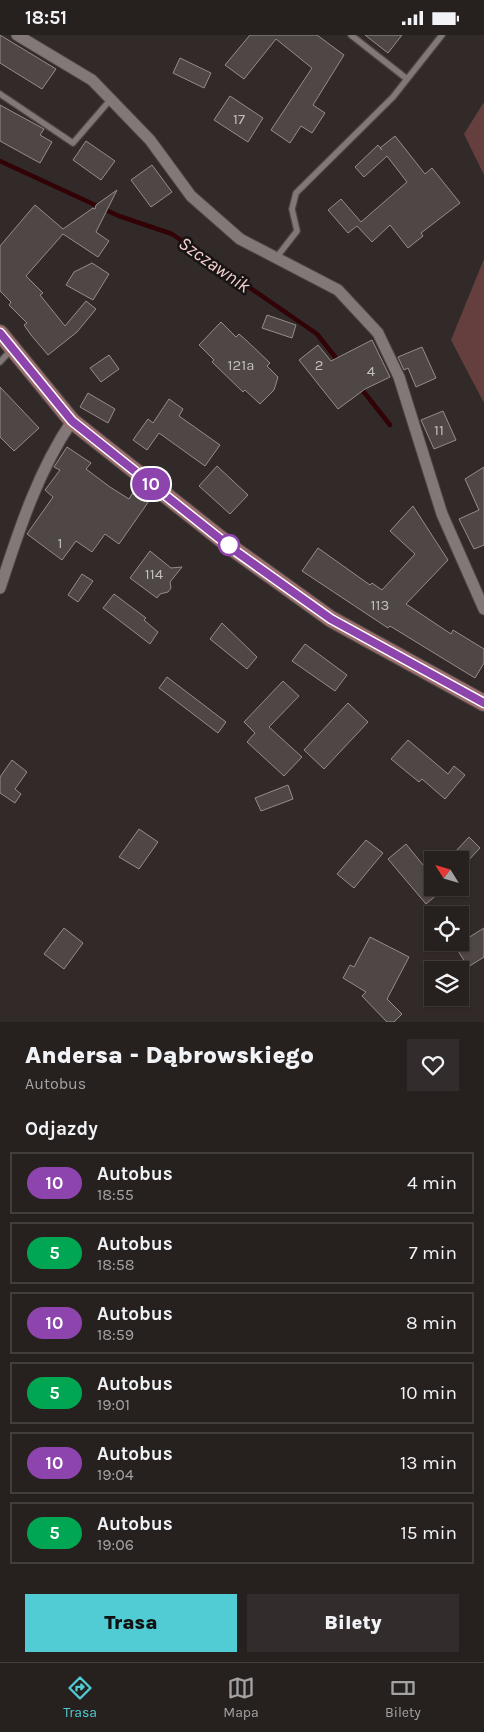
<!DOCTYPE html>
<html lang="pl">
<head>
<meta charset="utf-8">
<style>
	:root { --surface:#26201f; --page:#322d2c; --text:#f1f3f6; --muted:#a4a3a4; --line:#423e3d; --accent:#51ccd5 }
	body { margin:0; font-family:Karla,sans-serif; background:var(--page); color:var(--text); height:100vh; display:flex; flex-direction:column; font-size:19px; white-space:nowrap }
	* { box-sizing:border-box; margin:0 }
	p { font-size:16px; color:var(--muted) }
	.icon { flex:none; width:28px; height:28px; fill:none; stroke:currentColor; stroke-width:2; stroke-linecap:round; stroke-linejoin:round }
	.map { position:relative; height:987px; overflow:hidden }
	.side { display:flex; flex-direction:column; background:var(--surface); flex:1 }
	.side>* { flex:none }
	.badge { padding:0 10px; border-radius:16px; font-size:18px; line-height:32px }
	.needle { width:32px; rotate:307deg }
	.tools { position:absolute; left:424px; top:816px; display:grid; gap:10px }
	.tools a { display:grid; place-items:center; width:45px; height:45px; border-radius:0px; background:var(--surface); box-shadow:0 1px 4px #0004,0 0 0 1px var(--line); font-size:25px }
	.map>.badge { position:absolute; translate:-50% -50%; box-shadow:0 0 0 2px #fff }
	h2 { padding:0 25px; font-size:19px; line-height:45px }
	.round { display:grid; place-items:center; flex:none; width:52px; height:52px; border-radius:0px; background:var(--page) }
	.head { display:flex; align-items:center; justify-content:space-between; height:85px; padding:0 25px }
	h1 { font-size:24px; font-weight:800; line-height:38px }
	.action { display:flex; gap:10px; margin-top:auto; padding:10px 25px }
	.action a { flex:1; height:58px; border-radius:0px; background:var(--accent); color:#111; font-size:20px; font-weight:800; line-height:58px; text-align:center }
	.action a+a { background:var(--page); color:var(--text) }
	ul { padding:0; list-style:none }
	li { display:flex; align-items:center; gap:15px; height:62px; margin:0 10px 8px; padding:0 15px; border:2px solid var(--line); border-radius:0px }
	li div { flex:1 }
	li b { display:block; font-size:19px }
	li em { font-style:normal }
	li .badge { min-width:55px; font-weight:700; text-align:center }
	.status { display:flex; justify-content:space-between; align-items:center; height:35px; padding:0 25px; background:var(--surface); direction:ltr }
	.status svg { height:14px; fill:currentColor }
	.dock { display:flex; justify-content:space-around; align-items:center; height:70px; border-top:1px solid var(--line); background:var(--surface); font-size:14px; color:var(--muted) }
	.dock a { display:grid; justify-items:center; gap:2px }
	.dock .on { color:var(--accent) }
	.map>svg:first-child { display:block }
	.green { fill:#643f3d }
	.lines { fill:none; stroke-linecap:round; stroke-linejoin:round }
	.stream { stroke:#310206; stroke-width:4.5 }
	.building { fill:#4f4646; stroke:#978c8c }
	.lane-casing { stroke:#4c4645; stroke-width:8 }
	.street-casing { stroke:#4c4645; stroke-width:13 }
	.secondary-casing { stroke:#4c4645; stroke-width:18 }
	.lane { stroke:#827878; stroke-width:5.5 }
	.street { stroke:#827878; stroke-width:11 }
	.secondary { stroke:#9d6d6e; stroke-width:16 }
	.line-casing { stroke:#fff; stroke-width:11 }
	.line { stroke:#8e44ad; stroke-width:8 }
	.stop-dot { fill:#fff; stroke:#8e44ad; stroke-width:2.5 }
	.labels { text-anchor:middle; stroke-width:5; stroke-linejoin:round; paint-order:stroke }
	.number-label { font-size:15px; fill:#c5bebe }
	.water-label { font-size:19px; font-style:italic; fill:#f5cfcd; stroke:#171413 }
</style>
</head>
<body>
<div class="status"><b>18:51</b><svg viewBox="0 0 49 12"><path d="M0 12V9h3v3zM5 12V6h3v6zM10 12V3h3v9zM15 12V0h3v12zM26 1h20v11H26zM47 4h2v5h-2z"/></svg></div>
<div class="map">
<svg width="484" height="987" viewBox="0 0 484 987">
	<rect width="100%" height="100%" fill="#322a29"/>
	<path class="green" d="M484,67V140L464,99Z
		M484,224V368L451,305Z"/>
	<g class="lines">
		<path class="stream" d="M0,126L119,181L172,199L317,299L339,327
			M360,352L390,390"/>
	</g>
	<path class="building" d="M0,0L56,34L42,54L0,28Z
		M250,0H317L344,20L313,70L325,78L312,98L301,91L290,108L271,95L312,33L276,4L244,44L225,30Z
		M365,0H402L388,18Z
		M180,23L211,38L204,53L173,38Z
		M230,61L263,83L248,107L214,85Z
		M0,70L44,94L40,100L52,107L40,128L0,106Z
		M395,101L425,139L432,133L460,168L421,198L423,201L408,213L390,190L372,207L357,191L348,198L328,175L341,164L361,187L407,147L387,121L364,142L355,132L378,110L382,115L380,113Z
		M86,106L115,126L101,145L73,125Z
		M152,130L172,157L151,172L131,145Z
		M117,155L96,197L109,206L98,222L63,199L26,241L43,258L40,260L65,291L86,266L96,274L77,297L48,320L31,300L24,290L27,288L9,270L11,267L0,256V211L35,170L63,194L93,173L95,174L96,170Z
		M92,228L109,239L93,265L66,250L74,237Z
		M267,280L296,290L292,303L262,293Z
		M221,287L236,302L239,299L247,306L270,328L267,331L278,342L274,355L260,369L245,355L243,357L212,327L214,325L199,310Z
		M372,305L390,342L365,354L338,374L299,325L318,310L331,326Z
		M422,312L436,343L416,352L408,333L404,335L398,322Z
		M109,320L119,334L101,347L90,333Z
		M0,352L39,393L14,416L0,402Z
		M88,358L115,374L108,388L80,372Z
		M169,364L183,374L179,381L220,410L205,431L159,398L147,415L133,405L148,384L153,388Z
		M443,376L456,405L434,414L421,385Z
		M67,412L91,428L86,434L110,452L129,464L134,456L149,466L119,509L105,499L92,517L76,506L62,525L27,499L53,462L45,455L60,435L54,432Z
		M217,431L248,460L230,479L199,451Z
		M484,432V510L474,514L459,484L479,475L465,444Z
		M413,471L448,525L406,569L451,599L453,595L484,614V628L475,643L390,591L388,593L302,536L318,513L370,550L372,548L382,555L415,519L390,496Z
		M150,516L171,533L182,532L170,547L171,553L168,557L160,559L157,563L130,543Z
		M82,539L93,546L78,567L68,560Z
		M114,559L146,583L144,585L158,597L150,609L103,573Z
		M222,588L257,622L247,634L210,604Z
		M305,609L347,640L335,656L292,626Z
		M167,642L226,687L218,698L159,653Z
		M283,646L299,661L269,692L302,722L284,741L247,707L255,698L244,687Z
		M348,668L368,687L324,734L304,715Z
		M408,705L448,739L454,731L465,740L445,764L422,744L419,747L391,724Z
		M12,725L27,737L15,754L21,759L15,768L0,758V742Z
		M288,750L293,764L261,776L255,763Z
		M139,794L158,807L139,834L119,822Z
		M469,802L480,813L466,828L455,817Z
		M366,805L383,818L354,853L337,839Z
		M406,809L432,841V852H446L426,869L388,824Z
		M64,893L83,908L64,934L44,919Z
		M484,893V922L468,932L455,911Z
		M370,902L409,922L387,964L402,979L394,987H387L362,961L366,957L343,943L350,930L354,932Z"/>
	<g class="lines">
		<defs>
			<path id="lane" d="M351,0L407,44
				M0,59L73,108L111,64
				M276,223L297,196L292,174L296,158L393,62L442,0
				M0,327L12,314"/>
			<path id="street" d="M17,0L92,45L150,105L191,161L240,204L338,255L378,298L399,342L442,479L484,574
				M0,553C19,495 38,436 72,386"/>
			<path id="secondary" d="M0,298L72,386L235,515L331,584L484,668"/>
		</defs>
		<use href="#lane" class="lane-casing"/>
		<use href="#street" class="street-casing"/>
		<use href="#secondary" class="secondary-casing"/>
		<use href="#lane" class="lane"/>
		<use href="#street" class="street"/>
		<use href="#secondary" class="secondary"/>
	</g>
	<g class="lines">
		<defs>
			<path id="line" d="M0,298L72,386L234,515L331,584L484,668"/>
		</defs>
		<use href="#line" class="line-casing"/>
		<use href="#line" class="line"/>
	</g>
	<circle class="stop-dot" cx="229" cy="510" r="10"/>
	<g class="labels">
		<g class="number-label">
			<text x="239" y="89">17</text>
			<text x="241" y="335">121a</text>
			<text x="319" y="335">2</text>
			<text x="371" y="341">4</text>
			<text x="439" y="400">11</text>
			<text x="60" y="513">1</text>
			<text x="154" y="544">114</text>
			<text x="380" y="575">113</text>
		</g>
		<g class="water-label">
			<text transform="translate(215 229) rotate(35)" y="7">Szczawnik</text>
		</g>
	</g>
</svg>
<div class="tools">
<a><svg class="needle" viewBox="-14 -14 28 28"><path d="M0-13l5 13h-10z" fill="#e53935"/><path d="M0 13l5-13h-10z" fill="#a4a3a4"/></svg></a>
<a><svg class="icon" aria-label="locate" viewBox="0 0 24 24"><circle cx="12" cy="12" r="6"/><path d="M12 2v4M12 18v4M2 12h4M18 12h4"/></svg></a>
<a><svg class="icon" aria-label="layers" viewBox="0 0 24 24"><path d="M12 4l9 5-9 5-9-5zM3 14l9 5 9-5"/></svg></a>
</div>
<b class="badge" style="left:151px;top:449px;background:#8e44ad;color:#fff">10</b>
</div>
<section class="side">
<div class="head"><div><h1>Andersa - Dąbrowskiego</h1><p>Autobus</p></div><a class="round"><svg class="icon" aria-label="heart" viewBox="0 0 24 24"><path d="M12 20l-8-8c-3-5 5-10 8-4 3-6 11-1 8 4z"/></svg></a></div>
<h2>Odjazdy</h2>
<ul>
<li><span class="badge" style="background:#8e44ad;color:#fff">10</span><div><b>Autobus</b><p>18:55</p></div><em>4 min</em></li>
<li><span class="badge" style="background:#00a651;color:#fff">5</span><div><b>Autobus</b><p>18:58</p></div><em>7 min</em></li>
<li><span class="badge" style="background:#8e44ad;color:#fff">10</span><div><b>Autobus</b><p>18:59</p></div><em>8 min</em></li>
<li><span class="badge" style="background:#00a651;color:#fff">5</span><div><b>Autobus</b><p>19:01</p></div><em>10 min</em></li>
<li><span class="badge" style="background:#8e44ad;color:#fff">10</span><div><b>Autobus</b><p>19:04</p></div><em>13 min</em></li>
<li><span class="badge" style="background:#00a651;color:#fff">5</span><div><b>Autobus</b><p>19:06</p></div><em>15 min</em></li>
</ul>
<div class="action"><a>Trasa</a><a>Bilety</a></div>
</section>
<nav class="dock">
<a class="on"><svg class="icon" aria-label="directions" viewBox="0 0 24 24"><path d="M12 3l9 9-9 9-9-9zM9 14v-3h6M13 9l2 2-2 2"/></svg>Trasa</a>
<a><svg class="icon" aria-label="map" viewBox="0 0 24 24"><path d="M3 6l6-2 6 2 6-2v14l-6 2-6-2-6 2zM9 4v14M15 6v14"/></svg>Mapa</a>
<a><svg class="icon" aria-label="tickets" viewBox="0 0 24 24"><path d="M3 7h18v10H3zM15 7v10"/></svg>Bilety</a>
</nav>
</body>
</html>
